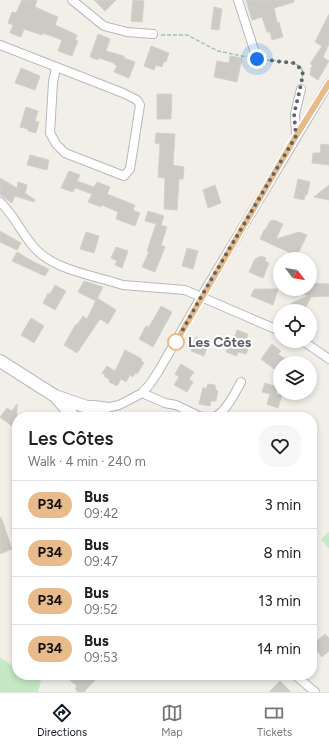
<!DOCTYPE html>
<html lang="en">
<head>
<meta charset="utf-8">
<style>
	:root { --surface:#fff; --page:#f6f6f6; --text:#222; --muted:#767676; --line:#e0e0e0; --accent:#111827 }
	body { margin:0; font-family:Figtree,sans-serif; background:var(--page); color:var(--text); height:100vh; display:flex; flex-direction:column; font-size:15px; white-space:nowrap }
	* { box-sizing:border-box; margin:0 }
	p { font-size:13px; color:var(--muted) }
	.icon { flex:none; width:22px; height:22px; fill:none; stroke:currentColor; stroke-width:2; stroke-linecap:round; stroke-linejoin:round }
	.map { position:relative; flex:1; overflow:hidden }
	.panel { position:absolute; left:12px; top:412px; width:305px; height:268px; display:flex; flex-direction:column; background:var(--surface); border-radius:16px; box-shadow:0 2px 6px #0003 }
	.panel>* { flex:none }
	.badge { padding:0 8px; border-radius:13px; font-size:14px; line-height:26px }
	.needle { width:26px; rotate:121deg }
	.controls { position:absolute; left:273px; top:252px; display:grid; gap:8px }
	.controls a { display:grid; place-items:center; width:44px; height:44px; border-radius:50%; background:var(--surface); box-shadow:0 2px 6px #0003; font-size:20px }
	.you { position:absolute; width:20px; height:20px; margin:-10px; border:3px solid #fff; border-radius:50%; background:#1a73e8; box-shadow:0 0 0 6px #1a73e833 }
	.map>.badge { position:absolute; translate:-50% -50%; box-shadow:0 0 0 2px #fff }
	.round { display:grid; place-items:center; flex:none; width:42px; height:42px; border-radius:16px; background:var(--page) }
	.overview { display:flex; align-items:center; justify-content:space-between; height:68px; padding:0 16px }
	h1 { font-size:19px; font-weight:600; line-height:30px }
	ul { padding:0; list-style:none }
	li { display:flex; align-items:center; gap:12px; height:48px; padding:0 16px; border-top:1px solid var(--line) }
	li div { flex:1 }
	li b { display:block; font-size:15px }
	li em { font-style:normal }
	li .badge { min-width:44px; font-weight:700; text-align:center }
	.menu { display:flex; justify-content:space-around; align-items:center; height:56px; border-top:1px solid var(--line); background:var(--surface); font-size:11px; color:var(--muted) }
	.menu a { display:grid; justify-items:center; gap:2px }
	.menu .on { color:var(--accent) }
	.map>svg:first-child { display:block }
	.green { fill:#c5e8c5 }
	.building { fill:#cccac5; stroke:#d6d1c6 }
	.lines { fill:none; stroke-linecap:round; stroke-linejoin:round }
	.street-casing { stroke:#b5b8bc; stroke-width:10 }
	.secondary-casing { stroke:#b6babf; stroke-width:14 }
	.path { stroke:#9cc7a9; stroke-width:1.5; stroke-dasharray:4 2; stroke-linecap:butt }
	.street { stroke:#fff; stroke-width:8 }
	.secondary { stroke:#fff; stroke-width:12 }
	.line-casing { stroke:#fff; stroke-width:9 }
	.line { stroke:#e8bb8a; stroke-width:6 }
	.walk { stroke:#5f6368; stroke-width:4; stroke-dasharray:0 7.2 }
	.stop-dot { fill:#fff; stroke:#e8bb8a; stroke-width:2 }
	.labels { text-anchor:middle; stroke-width:4; stroke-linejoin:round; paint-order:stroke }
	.stop-label { font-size:14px; font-weight:bold; fill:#5f6368; stroke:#fff; text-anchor:start }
</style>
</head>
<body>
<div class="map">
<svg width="329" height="692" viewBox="0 0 329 692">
	<rect width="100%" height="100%" fill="#f1efe8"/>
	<path class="green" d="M329,532V549L321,539Z
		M0,658L17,668V675H30L41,681L38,692H0Z"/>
	<path class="building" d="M22,0H37L35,7L58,17L55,25L77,35L75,40L78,41L72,56L58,51L62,40L43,33L42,35L24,29L21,37L10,33L13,25L8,23L12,12L16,13Z
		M94,0H116L105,11Z
		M133,0L144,1L142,22L131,21Z
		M246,0H294V2L274,8L277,23L279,22L283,37L272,40L270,32H267L262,17L252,20Z
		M214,7L222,9L219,30L211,29Z
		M329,14V44L323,57L329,61L318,80L310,75L311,68L313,65L310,64L322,46L315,42Z
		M98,34L110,39L106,51L124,56V58L135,62L129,78L114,72L117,66L114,64V63L99,58L98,60L90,57Z
		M151,46L169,53L166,62L164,61L162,67L156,65L154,70L144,66Z
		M230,56L242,58L237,82L214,77L217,61L229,63Z
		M21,68L40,76L35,90L15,83Z
		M157,94H172L171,119H157Z
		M26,107L38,111L35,121L39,122L36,133L28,131V129L20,127Z
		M156,133L175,134L173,165L184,167L183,179H179L177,210L164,209L165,178L158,177L160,144L155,143Z
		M321,144L329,145V165L312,163L313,153H320Z
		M30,155L49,160L47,170L27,165Z
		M69,171L80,175L77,181L94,187L97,182L110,187L107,194L135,205L133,210L140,213L135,226L116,219L118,212L102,205L101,207L88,202L92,194L75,188L73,192L61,188Z
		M0,178L17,188L18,182L27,185L25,193L35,200L34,202L15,196L12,203L0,195Z
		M298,179L310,182L307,195H305L304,200L294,198Z
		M215,185L221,203L208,208L203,190Z
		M329,185V200L314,197Z
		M148,211L164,216L161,225L167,227L161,245L165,247L155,272L142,267L149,252L147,251L156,224L145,221Z
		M274,220L283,224L276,239L299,232L307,235L297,256L260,239L264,230L266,229L270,221Z
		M0,231L21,243L17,250L0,242Z
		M86,232L99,236L94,253L80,249Z
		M116,247L128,251L122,268L115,265L117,261L111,258Z
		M187,248L198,251L193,269L182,266Z
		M17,252L34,262L49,269L45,276L12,261Z
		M261,256L266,258L265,261L269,263L263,278L249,272L255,259Z
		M84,281L103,287L96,301L78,292Z
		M310,283L329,284V296L311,297L304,311H288L292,303L308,296L290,289H310Z
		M55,285L66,291L55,310L43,303L48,293L50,294Z
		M254,289H278L273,305L251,296Z
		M97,298L116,310L108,324L100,319L77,353L64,345L76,324L77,325L83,316L87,319Z
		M161,306L172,312L153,347L139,339L146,326L149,327Z
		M31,318L44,326L34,343L21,335Z
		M237,330L248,334L246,340L251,342L246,354L238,352L237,356L226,352L229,343L232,344Z
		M196,337L209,342L204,356L191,351Z
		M272,344L281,351L278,354L291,363H279L274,369L261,359Z
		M125,350L142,359L141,361L144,363L137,374L135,373L133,377L130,375L126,382L121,379L117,386L109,382L110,380L104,376L105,374L102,373L107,366L115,371Z
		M181,364L194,372L189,379L193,382L187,392L174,385L179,377L175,374Z
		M265,383L277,387L276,394L282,395L278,408L267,404L270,394L262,392Z
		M208,384L215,385L216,390L218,391L216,401H211L210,406L199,404L203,387L206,389Z
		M17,404V430L0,417L7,408L12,411Z
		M1,517L12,549L0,554V518Z
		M325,634L329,638V651L322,657L312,645Z
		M64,675H91L96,679L84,692H78L75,689L77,686Z
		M280,681L291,692H269Z"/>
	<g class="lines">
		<defs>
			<path id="street" d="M72,0L104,26L127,32L153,34
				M238,0L257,59
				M0,45L123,93L137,100L140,105L130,169L124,176L65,153L56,144L50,133L53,82L56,68
				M296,136L295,114L301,89
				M0,202C15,216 20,231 33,246C50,268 87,274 113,282L123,285L185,290L280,331
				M303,341L329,359
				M142,393L165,403L176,405L201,417
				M84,406L94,405L109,407
				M91,417L110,407L119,405L127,401L142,393L150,384L158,372L201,297L329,83
				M215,417C227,410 235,393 241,382
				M295,675L315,692"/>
			<path id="secondary" d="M0,361L55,396L87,407L91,411V417
				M56,397L73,416"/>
		</defs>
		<use href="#street" class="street-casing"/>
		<use href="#secondary" class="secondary-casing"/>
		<path class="path" d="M161,35H187L218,51L247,57
			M266,60C275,61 296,61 301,68C304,72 302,77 302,81"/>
		<use href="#street" class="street"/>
		<use href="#secondary" class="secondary"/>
	</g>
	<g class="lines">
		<defs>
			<path id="line" d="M176,342L296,136L329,83"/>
		</defs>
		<use href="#line" class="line-casing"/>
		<use href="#line" class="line"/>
		<path class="walk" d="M176,342L201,297L296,136L294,114L300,89L303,74L301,69L294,63L257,59"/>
	</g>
	<circle class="stop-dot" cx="176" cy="342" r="8"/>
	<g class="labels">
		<g class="stop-label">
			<text x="188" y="347">Les Côtes</text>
		</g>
	</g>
</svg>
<div class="controls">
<a><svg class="needle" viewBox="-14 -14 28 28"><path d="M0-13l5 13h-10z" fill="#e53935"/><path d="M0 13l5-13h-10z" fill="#767676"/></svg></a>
<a><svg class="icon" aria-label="locate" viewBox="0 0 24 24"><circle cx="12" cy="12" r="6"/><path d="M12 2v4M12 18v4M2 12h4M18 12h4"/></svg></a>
<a><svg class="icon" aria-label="layers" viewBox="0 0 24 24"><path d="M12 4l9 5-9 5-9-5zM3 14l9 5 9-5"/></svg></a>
</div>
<div class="you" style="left:257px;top:59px"></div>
<section class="panel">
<div class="overview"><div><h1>Les Côtes</h1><p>Walk · 4 min · 240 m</p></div><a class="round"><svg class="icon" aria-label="heart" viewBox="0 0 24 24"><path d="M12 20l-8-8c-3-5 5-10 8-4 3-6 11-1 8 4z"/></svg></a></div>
<ul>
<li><span class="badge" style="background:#e8bb8a;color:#111">P34</span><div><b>Bus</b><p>09:42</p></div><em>3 min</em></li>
<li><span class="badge" style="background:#e8bb8a;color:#111">P34</span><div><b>Bus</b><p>09:47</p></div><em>8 min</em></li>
<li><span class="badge" style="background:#e8bb8a;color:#111">P34</span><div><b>Bus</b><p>09:52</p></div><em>13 min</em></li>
<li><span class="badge" style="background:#e8bb8a;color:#111">P34</span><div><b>Bus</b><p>09:53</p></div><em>14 min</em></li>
</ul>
</section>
</div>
<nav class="menu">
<a class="on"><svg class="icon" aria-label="directions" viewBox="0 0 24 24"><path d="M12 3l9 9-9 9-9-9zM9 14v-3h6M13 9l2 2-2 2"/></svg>Directions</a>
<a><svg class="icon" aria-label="map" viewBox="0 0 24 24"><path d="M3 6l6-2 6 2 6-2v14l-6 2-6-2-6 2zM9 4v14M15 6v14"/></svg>Map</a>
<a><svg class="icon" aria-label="tickets" viewBox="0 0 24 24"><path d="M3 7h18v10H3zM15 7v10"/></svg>Tickets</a>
</nav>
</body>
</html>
